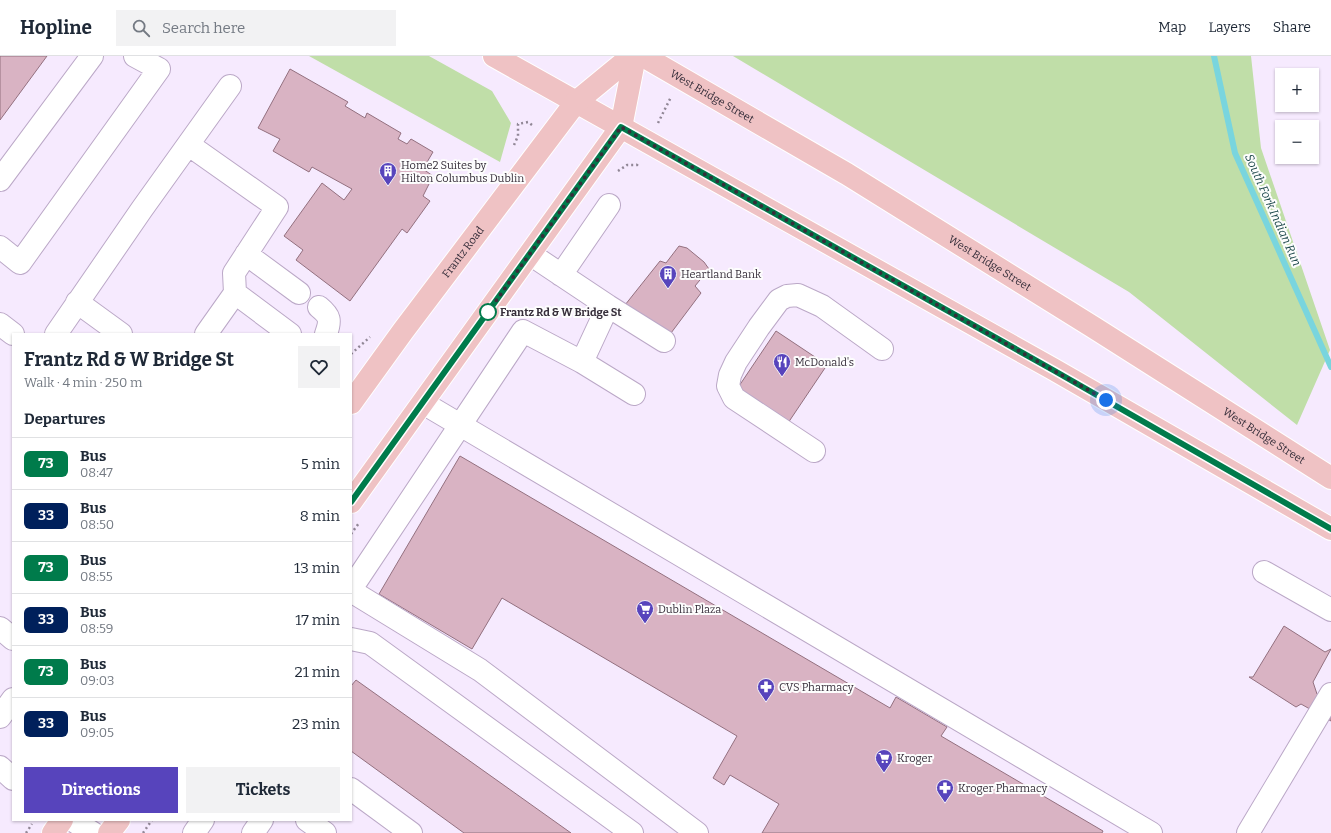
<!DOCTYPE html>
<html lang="en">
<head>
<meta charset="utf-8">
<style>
	:root { --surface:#fff; --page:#f2f2f3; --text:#1f2937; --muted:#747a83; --line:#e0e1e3; --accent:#5744bc }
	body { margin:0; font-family:Bitter,serif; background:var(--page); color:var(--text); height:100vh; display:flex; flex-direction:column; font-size:15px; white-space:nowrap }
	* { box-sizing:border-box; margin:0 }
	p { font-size:13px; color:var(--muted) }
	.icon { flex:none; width:22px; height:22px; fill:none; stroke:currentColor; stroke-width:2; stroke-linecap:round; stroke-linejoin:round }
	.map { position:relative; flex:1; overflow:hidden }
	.sheet { position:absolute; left:12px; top:277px; width:340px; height:488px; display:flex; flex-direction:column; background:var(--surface); border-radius:0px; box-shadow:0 1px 3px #0004 }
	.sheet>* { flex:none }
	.badge { padding:0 8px; border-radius:6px; font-size:14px; line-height:26px }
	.tools { position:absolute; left:1275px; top:12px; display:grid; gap:8px }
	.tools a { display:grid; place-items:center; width:44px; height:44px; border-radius:0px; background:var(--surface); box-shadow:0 1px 3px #0004; font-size:20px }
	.you { position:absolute; width:20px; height:20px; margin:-10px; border:3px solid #fff; border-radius:50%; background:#1a73e8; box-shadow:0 0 0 6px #1a73e833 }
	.map>.badge { position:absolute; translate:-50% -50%; box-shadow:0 0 0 2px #fff }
	h2 { padding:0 12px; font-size:15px; line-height:36px }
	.round { display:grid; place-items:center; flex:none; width:42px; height:42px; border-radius:0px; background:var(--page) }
	.summary { display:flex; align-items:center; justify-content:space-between; height:68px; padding:0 12px }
	h1 { font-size:19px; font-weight:700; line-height:30px }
	.button { display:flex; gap:8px; margin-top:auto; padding:8px 12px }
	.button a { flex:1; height:46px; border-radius:0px; background:var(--accent); color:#fff; font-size:16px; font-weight:700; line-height:46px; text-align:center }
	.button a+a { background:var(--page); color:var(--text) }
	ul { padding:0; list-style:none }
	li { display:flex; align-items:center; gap:12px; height:52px; padding:0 12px; border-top:1px solid var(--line) }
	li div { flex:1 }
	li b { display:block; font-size:15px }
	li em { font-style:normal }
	li .badge { min-width:44px; font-weight:700; text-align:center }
	header { display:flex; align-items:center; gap:24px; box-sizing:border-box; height:56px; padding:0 20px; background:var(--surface); border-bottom:1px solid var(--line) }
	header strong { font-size:19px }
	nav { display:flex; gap:22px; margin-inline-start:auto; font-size:14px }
	.search { width:280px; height:36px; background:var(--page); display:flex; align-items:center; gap:10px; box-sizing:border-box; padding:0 14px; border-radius:0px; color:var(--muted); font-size:15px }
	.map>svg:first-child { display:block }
	.green { fill:#c0dea8 }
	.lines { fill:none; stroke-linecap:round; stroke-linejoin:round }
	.stream { stroke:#79d5de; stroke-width:6 }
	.building { fill:#d9b3c3; stroke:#93707f }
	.minor-casing { stroke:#bba8c7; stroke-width:24 }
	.major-casing { stroke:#fff; stroke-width:24 }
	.path { stroke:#918796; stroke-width:2.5; stroke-dasharray:2 3; stroke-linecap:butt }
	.minor { stroke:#fff; stroke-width:22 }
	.major { stroke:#efc2c4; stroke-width:22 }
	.line-casing { stroke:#fff; stroke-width:9 }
	.line { stroke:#007b4b; stroke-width:6 }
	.walk { stroke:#362e3a; stroke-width:4; stroke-dasharray:0 7.2 }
	.stop-dot { fill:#fff; stroke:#007b4b; stroke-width:2 }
	.labels { text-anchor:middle; stroke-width:4; stroke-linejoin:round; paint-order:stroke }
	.street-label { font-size:11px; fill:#362e3a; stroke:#fdfdfd }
	.poi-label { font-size:11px; fill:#362e3a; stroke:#fdfdfd; text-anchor:start }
	.stop-label { font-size:11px; font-weight:bold; fill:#362e3a; stroke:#fdfdfd; text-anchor:start }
	.water-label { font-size:12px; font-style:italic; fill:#1e494c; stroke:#fdfdfd }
</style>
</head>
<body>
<header>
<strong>Hopline</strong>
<div class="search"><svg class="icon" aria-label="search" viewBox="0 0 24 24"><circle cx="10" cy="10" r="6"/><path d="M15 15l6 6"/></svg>Search here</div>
<nav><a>Map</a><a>Layers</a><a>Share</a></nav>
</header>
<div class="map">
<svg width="1331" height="777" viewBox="0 0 1331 777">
	<rect width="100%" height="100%" fill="#f6eafe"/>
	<path class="green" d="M309,0H429L492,35L511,67L500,106Z
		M733,0H1251L1261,92L1330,294L1297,369L1129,236Z"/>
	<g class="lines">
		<path class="stream" d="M1214,0L1235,97L1331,311"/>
	</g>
	<path class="building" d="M0,0H47L0,64Z
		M290,13L348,46L345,50L365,62L367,57L401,77L398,83L407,88L411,83L433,96L423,113L433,120L423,140L430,145L407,177L402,173L350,245L296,204L303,194L284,180L322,127L344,144L352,133L312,111L309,116L273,95L280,83L258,72Z
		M679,190L687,192L704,206L709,213L695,230L701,237L668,281L625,249L660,205L666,207Z
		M776,275L827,309L788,367L737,333Z
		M460,400L890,652L896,641L947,671L941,680L1103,775L1102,777H762L779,748L730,719L724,729L713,722L737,680L502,542L472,593L379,538Z
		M1284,570L1325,596L1331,593L1313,626L1317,638L1331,648V665L1301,648L1296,651L1249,621H1253Z
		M356,624L571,777H464L351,695V630Z"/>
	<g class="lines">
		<defs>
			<path id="minor" d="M189,89L277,151L234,217L235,237L206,278
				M0,124L92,0
				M0,191L20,207L159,13L135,0
				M246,198L299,237
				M561,219L609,149
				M235,237L290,278
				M77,246L121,278
				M608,250L664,285
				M319,251C330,260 331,264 326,278
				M0,268L13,278
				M56,278L142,153L230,30
				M582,306L634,338
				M423,347L1151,777
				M814,395L734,342L728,330L730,319L736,306L759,271L779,244L787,240L798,239L822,250L882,293
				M1264,516L1331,554
				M351,533L523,275L582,306L608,250L530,198
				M351,535L480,614L697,777
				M0,572L13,583
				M351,583L370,587L632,777
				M0,661L13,643
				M0,711L13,723
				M351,733L411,777
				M72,764L93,777
				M307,764L325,777
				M194,777L203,764
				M253,777L262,764
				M1248,777L1331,638"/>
			<g id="major">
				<path d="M494,0L1053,313L1331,473"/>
				<path id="s1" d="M643,0L847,118L1093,271L1331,422"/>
				<path id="s2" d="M351,347L403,275L576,46L632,0"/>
				<path d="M351,446L621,71L635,0"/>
				<path d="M53,777L62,764"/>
				<path d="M109,777L119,764"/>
			</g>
		</defs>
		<use href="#minor" class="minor-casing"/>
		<use href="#major" class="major-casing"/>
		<path class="path" d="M658,67L671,41
			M514,89L518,80V68L528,66L532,69
			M618,115L627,109H637L639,106
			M351,298L370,281
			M351,478L359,467
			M26,777L32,768
			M143,777L152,764"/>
		<use href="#minor" class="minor"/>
		<use href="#major" class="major"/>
	</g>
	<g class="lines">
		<defs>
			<path id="line" d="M351,446L621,71L1053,314L1331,473"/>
		</defs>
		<use href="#line" class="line-casing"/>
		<use href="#line" class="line"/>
		<path class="walk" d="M488,256L621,71L1106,344"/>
	</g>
	<defs>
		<symbol id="building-pin" viewBox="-11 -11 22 30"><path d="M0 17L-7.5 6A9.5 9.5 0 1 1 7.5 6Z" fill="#5744bc" stroke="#fdfdfd"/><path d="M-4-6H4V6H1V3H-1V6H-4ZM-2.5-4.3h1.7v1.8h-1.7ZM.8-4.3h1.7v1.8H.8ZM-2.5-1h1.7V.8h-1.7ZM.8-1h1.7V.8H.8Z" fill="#fff"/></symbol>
		<symbol id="restaurant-pin" viewBox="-11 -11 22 30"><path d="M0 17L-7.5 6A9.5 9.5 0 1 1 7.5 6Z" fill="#5744bc" stroke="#fdfdfd"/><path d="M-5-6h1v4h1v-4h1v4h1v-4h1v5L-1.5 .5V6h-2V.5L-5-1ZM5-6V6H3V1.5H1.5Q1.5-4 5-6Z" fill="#fff"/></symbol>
		<symbol id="supermarket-pin" viewBox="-11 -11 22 30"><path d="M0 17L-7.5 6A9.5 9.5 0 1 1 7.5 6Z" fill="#5744bc" stroke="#fdfdfd"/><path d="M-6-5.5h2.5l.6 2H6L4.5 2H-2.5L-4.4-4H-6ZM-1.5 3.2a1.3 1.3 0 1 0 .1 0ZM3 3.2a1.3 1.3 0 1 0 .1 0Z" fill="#fff"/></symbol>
		<symbol id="pharmacy-pin" viewBox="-11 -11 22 30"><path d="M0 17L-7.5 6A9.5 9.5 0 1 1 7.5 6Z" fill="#5744bc" stroke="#fdfdfd"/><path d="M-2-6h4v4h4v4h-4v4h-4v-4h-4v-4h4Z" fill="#fff"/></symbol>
	</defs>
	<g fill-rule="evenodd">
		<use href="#building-pin" x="378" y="105" width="20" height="27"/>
		<use href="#building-pin" x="658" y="208" width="20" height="27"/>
		<use href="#restaurant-pin" x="772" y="296" width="20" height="27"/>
		<use href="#supermarket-pin" x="635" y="543" width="20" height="27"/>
		<use href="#pharmacy-pin" x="756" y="621" width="20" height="27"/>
		<use href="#supermarket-pin" x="874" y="692" width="20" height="27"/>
		<use href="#pharmacy-pin" x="935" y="722" width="20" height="27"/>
	</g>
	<circle class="stop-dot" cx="488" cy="256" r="8"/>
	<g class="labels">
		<g class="street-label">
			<text dy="4" stroke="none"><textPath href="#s1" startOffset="80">West Bridge Street</textPath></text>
			<text dy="4" stroke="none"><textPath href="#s2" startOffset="188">Frantz Road</textPath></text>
			<text dy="4" stroke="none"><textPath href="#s1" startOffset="404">West Bridge Street</textPath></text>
			<text dy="4" stroke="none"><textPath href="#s1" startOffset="728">West Bridge Street</textPath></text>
		</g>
		<g class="poi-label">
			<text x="401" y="113">Home2 Suites by<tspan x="401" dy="13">Hilton Columbus Dublin</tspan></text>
			<text x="681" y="222">Heartland Bank</text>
			<text x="795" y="310">McDonald's</text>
			<text x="658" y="557">Dublin Plaza</text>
			<text x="779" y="635">CVS Pharmacy</text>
			<text x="897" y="706">Kroger</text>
			<text x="958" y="736">Kroger Pharmacy</text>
		</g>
		<g class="stop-label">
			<text x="500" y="260">Frantz Rd &amp; W Bridge St</text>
		</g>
		<g class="water-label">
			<text transform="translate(1273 154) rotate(66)" y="4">South Fork Indian Run</text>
		</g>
	</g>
</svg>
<div class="tools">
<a>+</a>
<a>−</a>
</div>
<div class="you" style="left:1106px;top:344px"></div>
<section class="sheet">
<div class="summary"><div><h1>Frantz Rd &amp; W Bridge St</h1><p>Walk · 4 min · 250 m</p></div><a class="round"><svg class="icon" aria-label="heart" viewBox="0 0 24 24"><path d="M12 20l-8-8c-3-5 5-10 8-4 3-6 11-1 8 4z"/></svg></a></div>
<h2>Departures</h2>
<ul>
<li><span class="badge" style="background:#007b4b;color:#fff">73</span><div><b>Bus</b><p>08:47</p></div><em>5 min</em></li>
<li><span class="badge" style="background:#00205b;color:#fff">33</span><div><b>Bus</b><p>08:50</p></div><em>8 min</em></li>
<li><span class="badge" style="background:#007b4b;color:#fff">73</span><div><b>Bus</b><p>08:55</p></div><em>13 min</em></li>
<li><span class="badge" style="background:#00205b;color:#fff">33</span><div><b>Bus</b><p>08:59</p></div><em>17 min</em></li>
<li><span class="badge" style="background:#007b4b;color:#fff">73</span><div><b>Bus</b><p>09:03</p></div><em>21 min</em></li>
<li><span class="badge" style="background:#00205b;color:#fff">33</span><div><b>Bus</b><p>09:05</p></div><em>23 min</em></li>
</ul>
<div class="button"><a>Directions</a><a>Tickets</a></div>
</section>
</div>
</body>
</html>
